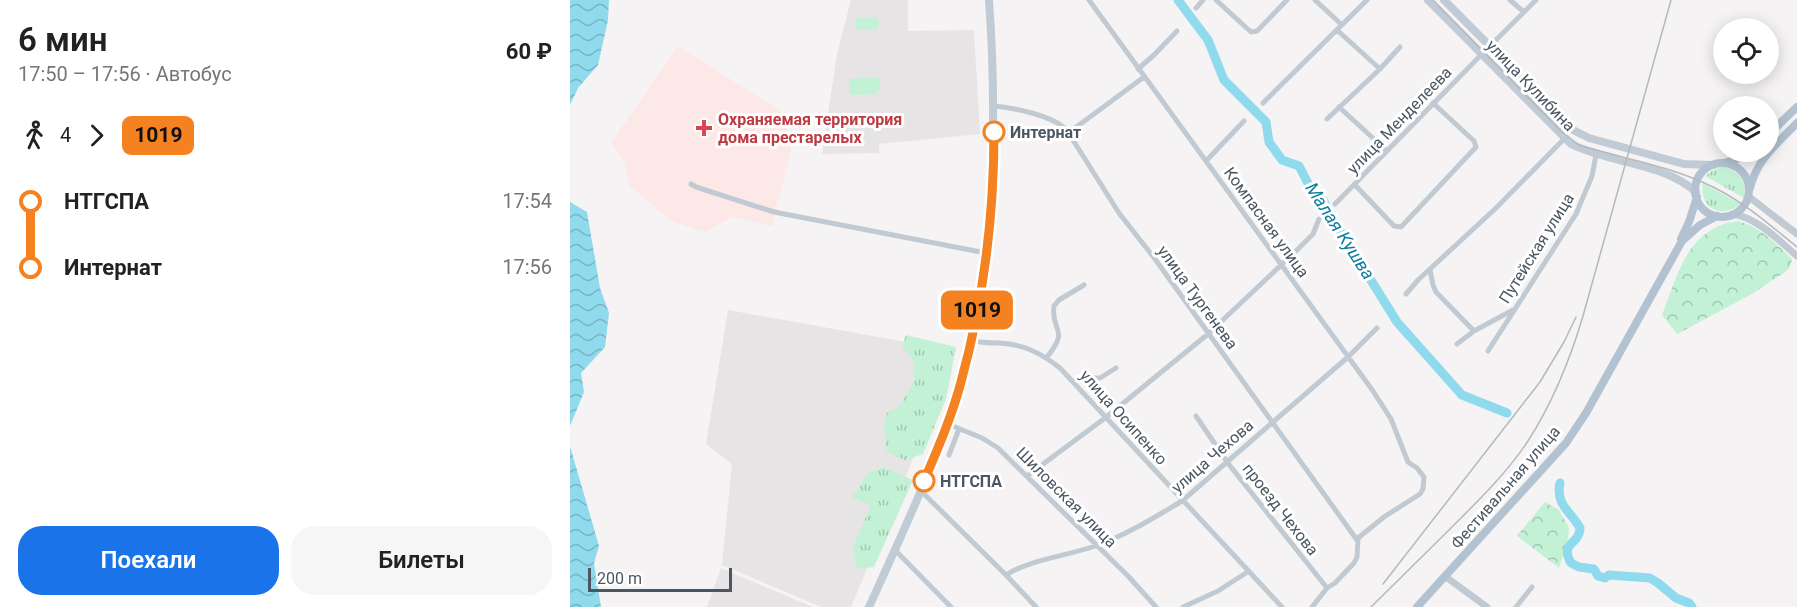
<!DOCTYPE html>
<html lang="ru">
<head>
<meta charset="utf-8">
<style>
	:root { --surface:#fff; --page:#f6f6f6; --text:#222; --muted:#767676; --accent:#1a73e8 }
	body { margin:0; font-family:Roboto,sans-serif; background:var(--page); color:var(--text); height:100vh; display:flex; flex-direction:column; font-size:22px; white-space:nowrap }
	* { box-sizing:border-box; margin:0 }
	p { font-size:20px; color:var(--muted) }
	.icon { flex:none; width:33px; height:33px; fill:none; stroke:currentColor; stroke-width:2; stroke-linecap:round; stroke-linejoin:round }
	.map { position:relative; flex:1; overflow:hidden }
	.side { display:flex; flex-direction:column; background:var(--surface); width:570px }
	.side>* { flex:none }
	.badge { padding:0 12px; border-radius:9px; font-size:21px; line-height:39px }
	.controls { position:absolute; left:1143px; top:18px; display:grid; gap:12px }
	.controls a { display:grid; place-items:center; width:66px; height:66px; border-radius:50%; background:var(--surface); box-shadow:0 3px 15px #0003; font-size:30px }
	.scale { position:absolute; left:18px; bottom:15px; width:144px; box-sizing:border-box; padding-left:6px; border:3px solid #4a5661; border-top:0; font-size:16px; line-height:21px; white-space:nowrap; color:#4a5661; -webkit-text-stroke:4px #fff; paint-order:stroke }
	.map>.badge { position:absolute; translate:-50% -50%; box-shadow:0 0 0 3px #fff }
	.legs { display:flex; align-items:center; gap:9px; height:66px; padding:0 18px; font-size:20px }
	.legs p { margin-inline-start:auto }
	.overview { display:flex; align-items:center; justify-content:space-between; height:102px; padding:0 18px }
	h1 { font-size:33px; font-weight:600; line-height:45px }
	.action { display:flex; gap:12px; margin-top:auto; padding:12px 18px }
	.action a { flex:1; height:69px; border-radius:24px; background:var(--accent); color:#fff; font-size:24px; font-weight:600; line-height:69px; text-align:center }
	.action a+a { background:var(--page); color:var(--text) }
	ul { padding:0 18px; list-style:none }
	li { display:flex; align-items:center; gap:21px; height:66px; font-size:22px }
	li i { display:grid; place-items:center; width:9px; height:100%; margin:0 8px; background:currentColor }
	li i::after { content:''; width:15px; height:15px; margin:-8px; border:4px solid; border-radius:50%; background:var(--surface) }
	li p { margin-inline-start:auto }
	li:first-child i { background:linear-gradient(#0000 50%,currentColor 0) }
	li:last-child i { background:linear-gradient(currentColor 50%,#0000 0) }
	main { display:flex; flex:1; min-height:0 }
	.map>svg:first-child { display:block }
	.education { fill:#e6e4e5 }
	.medical { fill:#fce8e6 }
	.grass { fill:url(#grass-tufts) }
	.forest { fill:url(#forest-crowns) }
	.pitch { fill:#c3f1d5 }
	.water { fill:url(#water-waves) }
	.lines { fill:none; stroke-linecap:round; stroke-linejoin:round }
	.river { stroke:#90daee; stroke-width:9 }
	.minor { stroke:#c1cad2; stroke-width:5 }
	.tertiary { stroke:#c1cad2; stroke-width:7 }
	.secondary { stroke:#c1cbd6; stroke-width:8 }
	.primary { stroke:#b3c2d1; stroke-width:8 }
	.tram { stroke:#b5b8bd; stroke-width:1.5 }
	.rail { stroke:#b5b8bd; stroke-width:1.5 }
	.line-1-casing { stroke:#fff; stroke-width:14 }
	.line-1 { stroke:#f58220; stroke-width:9 }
	.health-dot { fill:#e0444e; stroke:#fff; stroke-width:2 }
	.stop-1-dot { fill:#fff; stroke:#f58220; stroke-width:3 }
	.labels { text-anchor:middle; stroke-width:6; stroke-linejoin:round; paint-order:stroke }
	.street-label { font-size:16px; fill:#4a5661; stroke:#fff }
	.health-label { font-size:16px; font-weight:bold; fill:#be3a42; stroke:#fff; text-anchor:start }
	.stop-label { font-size:16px; font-weight:bold; fill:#4a5661; stroke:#fff; text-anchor:start }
	.water-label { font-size:18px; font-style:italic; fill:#0c7c9b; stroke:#fff }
</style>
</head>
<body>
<main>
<section class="side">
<div class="overview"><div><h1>6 мин</h1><p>17:50 – 17:56 · Автобус</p></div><b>60 ₽</b></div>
<div class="legs"><svg class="icon" aria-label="walk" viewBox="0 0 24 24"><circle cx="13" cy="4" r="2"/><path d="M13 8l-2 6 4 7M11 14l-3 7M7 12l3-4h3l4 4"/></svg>4<svg class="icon" aria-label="forward" viewBox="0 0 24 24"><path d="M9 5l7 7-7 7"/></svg><b class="badge" style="background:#f58220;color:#111">1019</b></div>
<ul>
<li><i style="color:#f58220"></i><b>НТГСПА</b><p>17:54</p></li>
<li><i style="color:#f58220"></i><b>Интернат</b><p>17:56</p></li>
</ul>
<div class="action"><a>Поехали</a><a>Билеты</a></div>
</section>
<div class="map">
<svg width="1227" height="607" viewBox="0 0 1227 607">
	<defs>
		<pattern id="grass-tufts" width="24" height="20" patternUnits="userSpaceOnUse" patternTransform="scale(1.5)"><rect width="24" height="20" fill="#c3f1d5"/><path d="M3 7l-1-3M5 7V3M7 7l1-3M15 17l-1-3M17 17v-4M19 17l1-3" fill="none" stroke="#a0c6b0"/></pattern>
		<pattern id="forest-crowns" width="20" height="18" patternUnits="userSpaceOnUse" patternTransform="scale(1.5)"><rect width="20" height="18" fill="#c3f1d5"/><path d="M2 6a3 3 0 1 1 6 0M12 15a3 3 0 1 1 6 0" fill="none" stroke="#a0c6b0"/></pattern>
		<pattern id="water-waves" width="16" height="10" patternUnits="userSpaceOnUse" patternTransform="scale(1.5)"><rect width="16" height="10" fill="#90daee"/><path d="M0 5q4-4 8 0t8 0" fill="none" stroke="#78b4c4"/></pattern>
	</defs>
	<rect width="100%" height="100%" fill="#f5f3f3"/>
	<path class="education" d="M281,0H338V31L404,30L410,134L309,144V153L252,154L267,54Z
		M158,310L375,349L364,409L281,607H251L152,565L162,464L136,444Z
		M151,568L243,607H137Z"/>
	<path class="medical" d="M108,46L212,112L221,150L202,226L162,217L135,232L101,221L60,186L54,161L41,143Z"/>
	<path class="grass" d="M1153,167C1170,171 1177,182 1174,198L1135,176L1146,168Z
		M1133,183L1170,204C1151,220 1129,208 1133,183Z
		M336,335L386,347L376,399L353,454L335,460L317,452L314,430L317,413L330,406L344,381V361L332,347Z
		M314,467L343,480L304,567L287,569L283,548L301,505L282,497L299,472Z"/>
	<path class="forest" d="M1168,221C1192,228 1204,242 1222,259L1220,267L1214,273L1206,278L1180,295L1107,334L1092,315C1108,274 1117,228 1168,221Z
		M975,502L989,510L999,528L998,539L989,568L947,536Z"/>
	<path class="pitch" d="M308,17L309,26L307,29L290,30L286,28V18Z
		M306,77L310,80V89L306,94L282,95L279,93V79Z"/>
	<path class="water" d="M0,0H39L38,20L28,65L8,88L0,105Z
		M0,202L17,212L30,288L39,313L35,347L11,373L14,392L0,426Z
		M0,446L29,546L24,563L31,607H0Z"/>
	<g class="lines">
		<path class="river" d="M608,0L638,40L654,80L696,122L699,142L712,160L729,166L743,193L753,200L769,229L827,322L892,395L937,413
			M990,483C985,504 1001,512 1010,528C1010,545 989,542 1001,563L1009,567L1024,569L1028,576L1035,578L1039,575L1080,578L1088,583L1106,598L1119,603L1122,607"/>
		<path class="minor" d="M519,0L803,391L821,419L838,462L847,468L854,477L853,489L850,494L814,517L788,538L787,557L784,563L765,583L757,588L742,607
			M646,0L681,32L687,31L717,0
			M745,0L772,25
			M940,0L954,12
			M626,8L633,0
			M767,30L810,69
			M920,46L966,0
			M568,69L584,55L607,31
			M693,103L797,0
			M424,106C444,108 481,115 496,129L549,213L585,259L787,540
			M769,107L817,151
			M757,119L810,69L830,47
			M496,129L505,128L574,77
			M636,161L674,121
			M121,184L126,187L204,212L416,253
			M785,185L824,226L831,227L906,147L904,141L863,103
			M765,204L912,54
			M860,270L863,285L866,292L904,331L943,310
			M836,294L848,280L925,209L994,139
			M400,340C410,343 419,343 429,343C453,344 471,353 490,368L712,607
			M887,344L904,331
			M918,351L1006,214L1022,176L1026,155
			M477,357C501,328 480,332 484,306L489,300L514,285
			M504,381L510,378H530L546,368
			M626,416L657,462L757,588
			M378,424L412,438L428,448L558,576L586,607
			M379,455L389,429
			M457,476L535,418L638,334L727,250L743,234L749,219
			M350,490L436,575L466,607
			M325,550L381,607
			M436,575C461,559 497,556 525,546C555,536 585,517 612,501L778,357L807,328
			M613,607L648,591L679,571
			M946,607L962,587"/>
		<path class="tertiary" d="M1178,196L1227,234
			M1163,214C1189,219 1207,239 1227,256
			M876,577L917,607"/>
		<path class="secondary" d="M858,0L1001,144C1041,164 1092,162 1126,192
			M874,0L1003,130L1019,138L1114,164L1142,165
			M299,607C332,534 367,461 390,384C395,366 399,348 402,331C425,222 427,111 419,0"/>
		<path class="primary" d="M1198,135L1227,107
			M1154,163L1173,157L1181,152
			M1125 190a27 27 0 1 1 54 0a27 27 0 1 1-54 0Z
			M1180,188C1187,159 1207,144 1227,123
			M1111,239L1119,222L1127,197
			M847,607L996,443L1016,413L1112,241L1130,225L1147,216"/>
		<path class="tram" d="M863,0L992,132L1009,145C1054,159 1102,166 1145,188C1175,203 1201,226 1227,247"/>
		<path class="rail" d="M813,584L970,382L994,342L1006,317
			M801,607C827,581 853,556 879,530C907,502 936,474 958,441C983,402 1000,360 1013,316L1101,0"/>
	</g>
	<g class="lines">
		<defs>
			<path id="line-1" d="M354,481C368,448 382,416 391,382C413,302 424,215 424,132"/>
		</defs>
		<use href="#line-1" class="line-1-casing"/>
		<use href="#line-1" class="line-1"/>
	</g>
	<path class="health-dot" d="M131 119h6v6h6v6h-6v6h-6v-6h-6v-6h6z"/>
	<g class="stop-1-dot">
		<circle cx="424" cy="132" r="10"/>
		<circle cx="354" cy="481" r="10"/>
	</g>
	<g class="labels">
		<g class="street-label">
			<text transform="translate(961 85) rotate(46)" y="6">улица Кулибина</text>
			<text transform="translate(829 120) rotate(-46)" y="6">улица Менделеева</text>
			<text transform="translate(697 222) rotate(54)" y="6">Компасная улица</text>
			<text transform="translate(966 248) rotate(-58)" y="6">Путейская улица</text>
			<text transform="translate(628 297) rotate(54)" y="6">улица Тургенева</text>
			<text transform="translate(554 417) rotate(48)" y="6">улица Осипенко</text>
			<text transform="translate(642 456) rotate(-41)" y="6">улица Чехова</text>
			<text transform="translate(935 487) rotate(-49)" y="6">Фестивальная улица</text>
			<text transform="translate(497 497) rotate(45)" y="6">Шиловская улица</text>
			<text transform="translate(711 509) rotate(52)" y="6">проезд Чехова</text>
		</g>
		<g class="health-label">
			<text x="148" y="125">Охраняемая территория<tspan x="148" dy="18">дома престарелых</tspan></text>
		</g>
		<g class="stop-label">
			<text x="440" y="138">Интернат</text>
			<text x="370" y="487">НТГСПА</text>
		</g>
		<g class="water-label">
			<text transform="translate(770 231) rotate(57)" y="6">Малая Кушва</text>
		</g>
	</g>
</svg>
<div class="controls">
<a><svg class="icon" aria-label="locate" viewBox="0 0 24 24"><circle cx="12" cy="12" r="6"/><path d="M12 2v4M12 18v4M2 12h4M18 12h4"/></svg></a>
<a><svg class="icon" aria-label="layers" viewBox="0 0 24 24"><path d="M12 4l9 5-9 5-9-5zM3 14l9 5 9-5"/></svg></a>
</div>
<div class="scale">200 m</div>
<b class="badge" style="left:407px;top:310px;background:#f58220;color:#111">1019</b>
</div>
</main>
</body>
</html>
